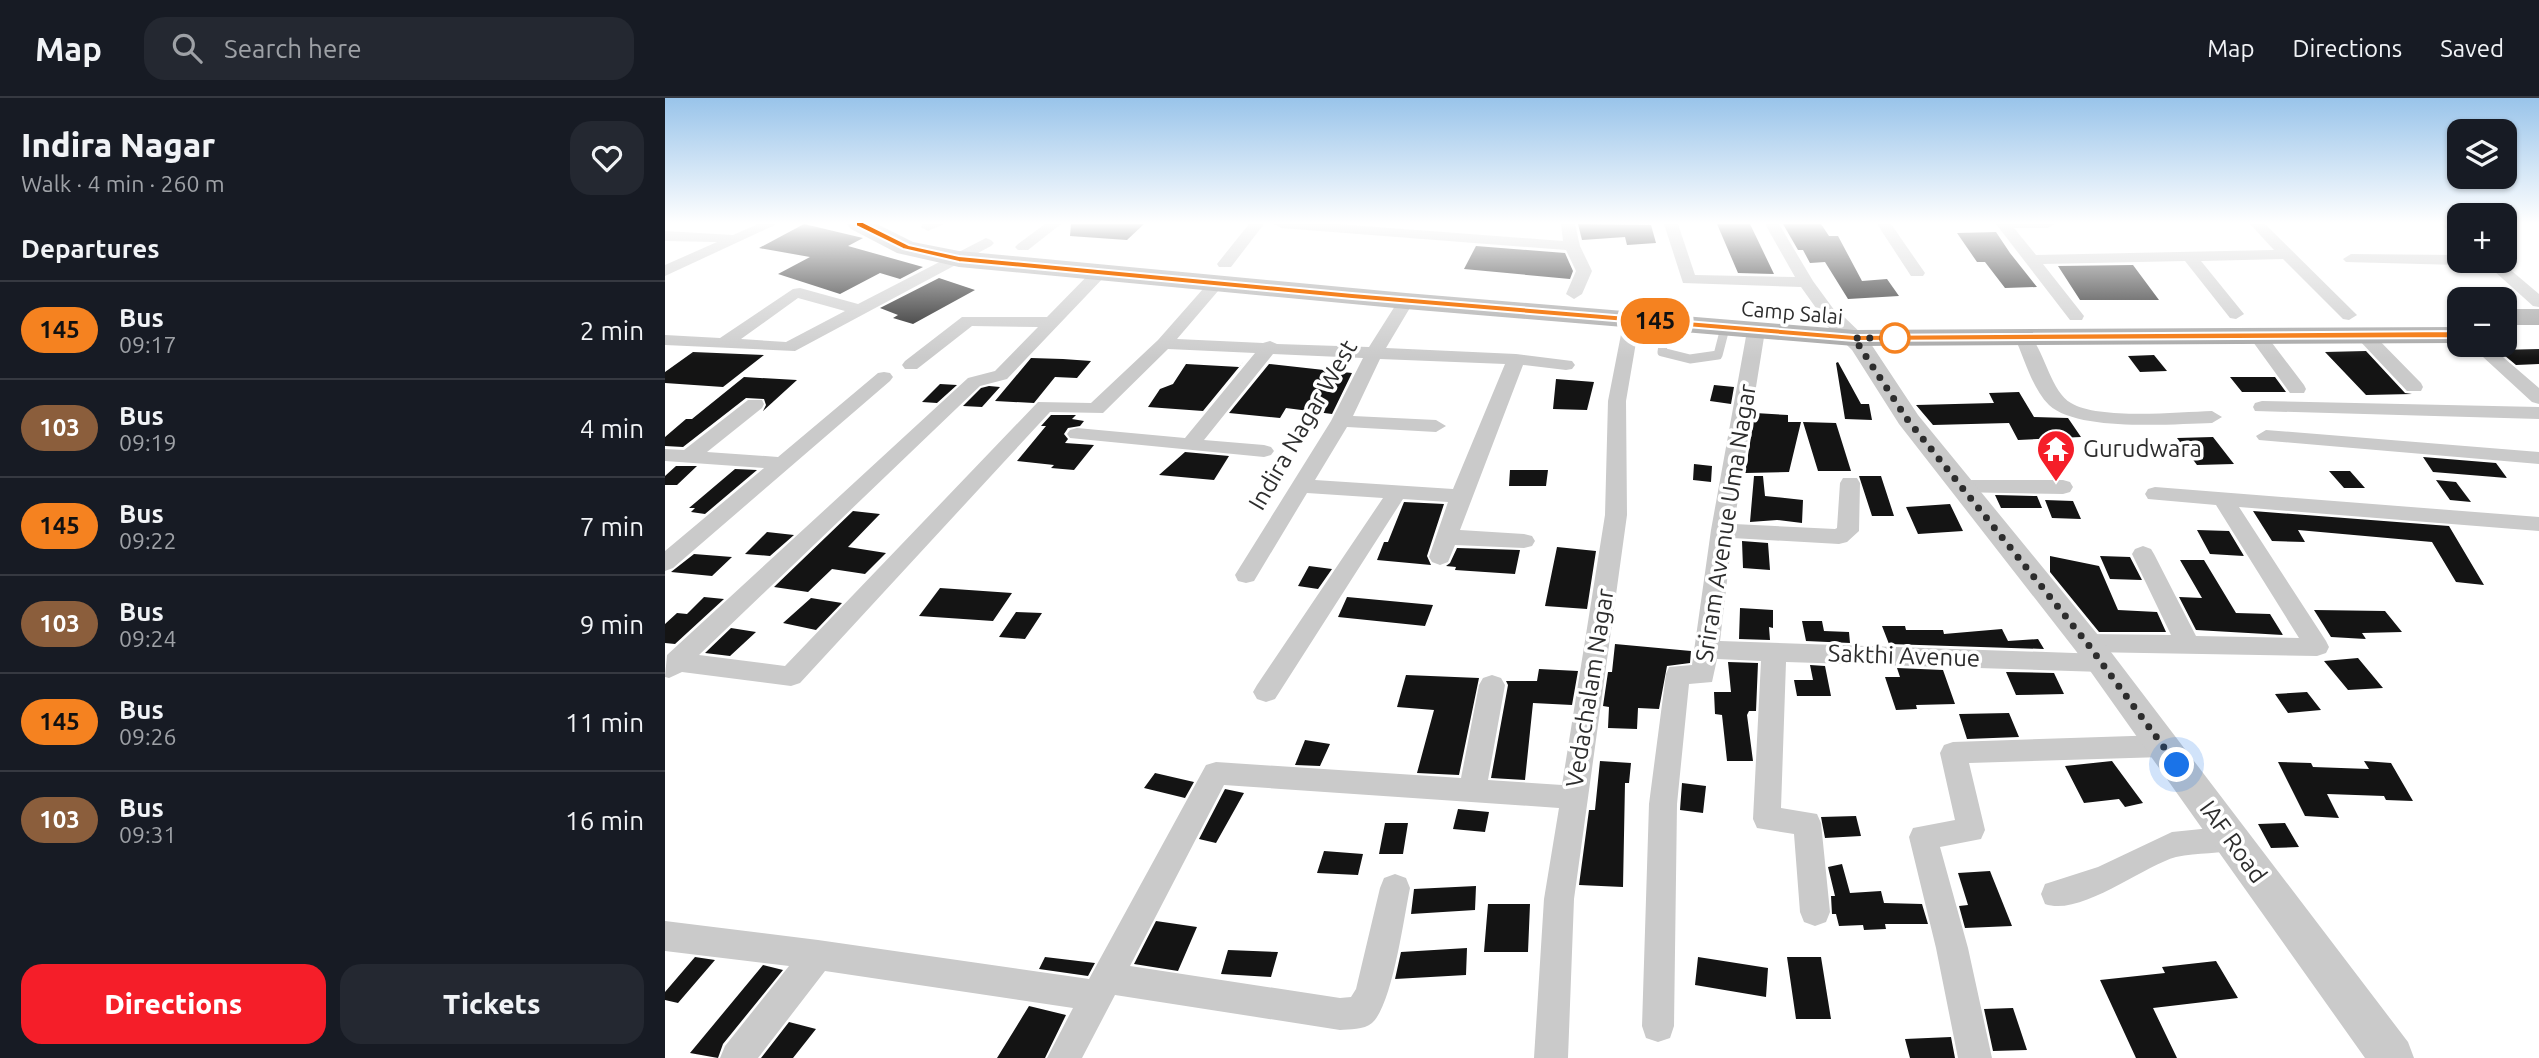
<!DOCTYPE html>
<html lang="en">
<head>
<meta charset="utf-8">
<style>
	:root { --surface:#171b24; --page:#242831; --text:#f1f3f6; --muted:#9ea1a6; --line:#363941; --accent:#f51e29 }
	body { margin:0; font-family:Ubuntu,sans-serif; background:var(--page); color:var(--text); height:100vh; display:flex; flex-direction:column; font-size:26px; white-space:nowrap }
	* { box-sizing:border-box; margin:0 }
	p { font-size:23px; color:var(--muted) }
	.icon { flex:none; width:38px; height:38px; fill:none; stroke:currentColor; stroke-width:2; stroke-linecap:round; stroke-linejoin:round }
	.map { position:relative; flex:1; overflow:hidden }
	.panel { display:flex; flex-direction:column; background:var(--surface); width:665px }
	.panel>* { flex:none }
	.badge { padding:0 14px; border-radius:23px; font-size:24px; line-height:46px }
	.buttons { position:absolute; left:1782px; top:21px; display:grid; gap:14px }
	.buttons a { display:grid; place-items:center; width:70px; height:70px; border-radius:14px; background:var(--surface); box-shadow:0 2px 5px #0004; font-size:35px }
	.you { position:absolute; width:35px; height:35px; margin:-18px; border:5px solid #fff; border-radius:50%; background:#1a73e8; box-shadow:0 0 0 10px #1a73e833 }
	.map>.badge { position:absolute; translate:-50% -50%; box-shadow:0 0 0 4px #fff }
	h2 { padding:0 21px; font-size:26px; line-height:63px }
	.round { display:grid; place-items:center; flex:none; width:74px; height:74px; border-radius:21px; background:var(--page) }
	.headline { display:flex; align-items:center; justify-content:space-between; height:119px; padding:0 21px }
	h1 { font-size:33px; font-weight:800; line-height:52px }
	.action { display:flex; gap:14px; margin-top:auto; padding:14px 21px }
	.action a { flex:1; height:80px; border-radius:21px; background:var(--accent); color:#fff; font-size:28px; font-weight:800; line-height:80px; text-align:center }
	.action a+a { background:var(--page); color:var(--text) }
	ul { padding:0; list-style:none }
	li { display:flex; align-items:center; gap:21px; height:98px; padding:0 21px; border-top:2px solid var(--line) }
	li div { flex:1 }
	li b { display:block; font-size:26px }
	li em { font-style:normal }
	li .badge { min-width:77px; font-weight:700; text-align:center }
	header { display:flex; align-items:center; gap:42px; box-sizing:border-box; height:98px; padding:0 35px; background:var(--surface); border-bottom:2px solid var(--line) }
	header strong { font-size:33px }
	nav { display:flex; gap:38px; margin-inline-start:auto; font-size:24px }
	.search { width:490px; height:63px; background:var(--page); display:flex; align-items:center; gap:18px; box-sizing:border-box; padding:0 24px; border-radius:21px; color:var(--muted); font-size:26px }
	main { display:flex; flex:1; min-height:0 }
	.map>svg:first-child { display:block }
	.building { fill:#141414 }
	.lines { fill:none; stroke-linecap:round; stroke-linejoin:round }
	.service { stroke:#cacaca; stroke-width:9 }
	.minor { fill:#cacaca; fill-rule:evenodd }
	.tertiary { fill:#cacaca; fill-rule:evenodd }
	.primary { fill:#a5a5a5; fill-rule:evenodd }
	.line { fill:#f58220; stroke:#fff; stroke-width:2 }
	.walk { stroke:#2d2d2d; stroke-width:7; stroke-dasharray:0 12.6 }
	.stop-dot { fill:#fff; stroke:#f58220; stroke-width:3.5 }
	.labels { text-anchor:middle; stroke-width:7; stroke-linejoin:round; paint-order:stroke }
	.far-street-label { font-size:21px; fill:#2d2d2d; stroke:#fff }
	.street-label { font-size:24px; fill:#2d2d2d; stroke:#fff }
	.poi-label { font-size:24px; fill:#2d2d2d; stroke:#fff; text-anchor:start }
</style>
</head>
<body>
<header>
<strong>Map</strong>
<div class="search"><svg class="icon" aria-label="search" viewBox="0 0 24 24"><circle cx="10" cy="10" r="6"/><path d="M15 15l6 6"/></svg>Search here</div>
<nav><a>Map</a><a>Directions</a><a>Saved</a></nav>
</header>
<main>
<section class="panel">
<div class="headline"><div><h1>Indira Nagar</h1><p>Walk · 4 min · 260 m</p></div><a class="round"><svg class="icon" aria-label="heart" viewBox="0 0 24 24"><path d="M12 20l-8-8c-3-5 5-10 8-4 3-6 11-1 8 4z"/></svg></a></div>
<h2>Departures</h2>
<ul>
<li><span class="badge" style="background:#f58220;color:#111">145</span><div><b>Bus</b><p>09:17</p></div><em>2 min</em></li>
<li><span class="badge" style="background:#8b5e3c;color:#fff">103</span><div><b>Bus</b><p>09:19</p></div><em>4 min</em></li>
<li><span class="badge" style="background:#f58220;color:#111">145</span><div><b>Bus</b><p>09:22</p></div><em>7 min</em></li>
<li><span class="badge" style="background:#8b5e3c;color:#fff">103</span><div><b>Bus</b><p>09:24</p></div><em>9 min</em></li>
<li><span class="badge" style="background:#f58220;color:#111">145</span><div><b>Bus</b><p>09:26</p></div><em>11 min</em></li>
<li><span class="badge" style="background:#8b5e3c;color:#fff">103</span><div><b>Bus</b><p>09:31</p></div><em>16 min</em></li>
</ul>
<div class="action"><a>Directions</a><a>Tickets</a></div>
</section>
<div class="map">
<svg width="1874" height="960" viewBox="0 0 1874 960">
	<rect width="100%" height="100%" fill="#fff"/>
	<path class="building" d="M139,126L198,140L183,148L258,169L235,181L215,175L175,196L113,176L145,159L94,150Z
		M406,126H479L462,142L405,138Z
		M913,126L986,127L991,145L962,147L960,139L917,142Z
		M1052,126H1085L1109,176L1073,175Z
		M1118,126H1156L1164,138H1173L1197,183L1222,181L1234,198L1183,201L1160,164L1145,165L1138,152H1133Z
		M1331,134L1345,155L1372,189L1340,190L1320,164H1312L1292,135Z
		M811,148L900,155L908,173L905,181L799,171Z
		M1468,167L1494,202H1415L1393,168Z
		M274,180L310,192L248,226L228,220L233,217L215,210Z
		M1874,251V266L1851,267L1833,252Z
		M1701,253L1740,295L1747,296L1701,297L1660,254Z
		M28,254L99,257L58,289L0,285V274Z
		M1489,257L1502,273L1475,274L1463,258Z
		M366,260L398,261L426,263L412,280L390,279L369,305L330,303Z
		M579,263L538,313L483,309L495,291L508,286L521,266L574,269Z
		M1173,264L1196,306H1204L1207,322L1180,321L1171,265Z
		M604,266L668,273L687,275L667,316L621,310L615,320L564,315Z
		M79,279L132,282L98,313L101,307L99,301L81,300L18,349L0,348V339L21,321H27Z
		M1565,279H1610L1621,294H1577Z
		M891,281L929,284L922,312L888,311Z
		M275,286L292,287L272,305L257,304Z
		M1049,287L1069,289L1066,306L1045,303Z
		M324,288L335,289L317,309L298,308L316,290Z
		M1354,294L1369,319L1403,320L1416,339L1353,342L1344,325L1268,327L1251,307L1329,305L1324,295Z
		M1090,315L1123,317V324H1136L1124,374L1080,375Z
		M386,317H411L407,321L419,323L415,328L403,330L399,336L403,341L400,345L429,347L409,372L386,370L389,367L352,363L381,328H376Z
		M1138,324L1171,325L1186,373H1153Z
		M1548,339L1569,366L1532,367L1512,340Z
		M520,354L564,358L549,382L494,377Z
		M1758,359L1831,365L1842,380L1768,374Z
		M1029,366L1047,368L1046,384L1028,382Z
		M11,368H32L12,387H0V378Z
		M70,371L92,372L40,416L26,414L30,410H24Z
		M845,372H883L881,388H844Z
		M1664,373H1685L1700,390H1679Z
		M1089,378H1098L1100,398L1138,402L1137,425L1112,422L1085,424Z
		M1194,378H1216L1229,418H1207Z
		M1771,382L1791,384L1806,404L1785,402Z
		M1330,397L1372,398L1377,410H1336Z
		M1380,402L1408,403L1416,421L1387,420Z
		M739,404L779,406L762,458L766,467L712,462L719,444H723Z
		M1285,406L1298,433L1253,436L1241,409Z
		M188,413L215,416L183,449L221,455L200,476L167,471L143,494L109,489Z
		M1588,413L1784,428L1819,487L1791,484L1767,444L1633,432L1640,444L1607,443Z
		M1532,432L1564,433L1579,458L1545,456Z
		M102,434L129,437L105,458L80,456Z
		M1077,443L1103,445L1105,472L1078,470Z
		M892,449L931,453L922,511L880,508Z
		M792,450L855,452L850,476L790,472L791,469L781,468L785,465Z
		M29,456L67,459L47,478L6,474Z
		M1385,458L1434,468L1453,512L1492,514L1501,534H1434L1385,474Z
		M1435,458L1465,459L1477,482L1445,481Z
		M1515,462H1539L1571,515L1605,516L1618,537L1531,532L1514,499L1537,500Z
		M644,468L667,471L653,491L633,488Z
		M275,490L347,495L328,523L254,518Z
		M39,499L59,501L10,546L0,545V526L12,515L22,516Z
		M682,499L768,507L760,528L673,519Z
		M146,500L177,505L151,532L118,525Z
		M1075,510L1108,512V530L1104,529L1105,542L1074,541Z
		M1649,512L1720,513L1737,534L1697,535L1701,541L1666,539Z
		M351,514L377,515L360,541L334,539Z
		M1137,523H1157L1159,533L1184,534L1185,545L1141,543Z
		M1217,528H1240L1241,532H1278L1279,536L1337,531L1343,543L1373,541L1379,551L1224,546Z
		M66,530L91,534L65,558L40,555Z
		M950,546L1026,553L1025,565L1002,568L994,611L973,610L972,631L943,630L944,609L938,608L943,574H947Z
		M1693,560L1718,590L1683,592L1659,563Z
		M1063,564L1093,565L1091,613H1084L1082,617L1088,663H1062L1057,617L1050,616L1049,594H1066Z
		M1145,567L1160,568L1166,598H1132L1129,582H1148Z
		M1232,570L1278,572L1290,606L1251,607L1252,611L1231,612L1220,579H1235Z
		M874,571L913,573L907,607L868,605L860,682L826,680L843,587L841,583H872Z
		M1341,574L1389,575L1399,596L1351,597Z
		M741,577L814,580L794,677L752,675L769,612L732,609Z
		M1642,594L1656,612L1623,615L1610,596Z
		M1344,615L1354,639L1302,641L1294,616Z
		M640,642L665,646L655,668L630,667Z
		M935,663L966,665L964,685H960L958,789L914,787L924,712H930Z
		M1447,663L1478,705L1460,709L1454,701L1419,705L1400,668Z
		M1699,663L1726,665L1748,703L1721,702L1719,698L1662,696L1674,720L1640,718L1613,664L1646,665L1648,669L1704,671Z
		M490,675L529,684L520,700L479,690Z
		M1017,685L1041,688L1038,715L1015,712Z
		M560,691L579,695L551,745L534,741Z
		M793,711L824,714L820,734L788,731Z
		M1191,718L1196,738L1160,740L1156,719Z
		M720,725H743L738,756H714Z
		M1620,725L1634,749L1606,750L1593,726Z
		M659,753L698,756L693,777L652,775Z
		M1177,766L1185,795L1216,793L1219,805L1257,806L1263,826H1220L1221,831L1199,832L1198,827L1174,828L1171,816H1167L1166,798H1170L1163,769Z
		M1325,773L1347,828L1300,830L1294,808L1303,807L1293,775Z
		M811,788L810,812L746,816L749,791Z
		M823,806H865L863,854H819Z
		M491,823L532,829L513,873L469,866Z
		M802,850L801,877L730,881L736,854Z
		M563,852L613,854L606,879L556,876Z
		M30,859L50,862L13,905L0,902V894Z
		M380,859L430,865L423,878L374,871Z
		M1033,859L1103,870L1101,899L1030,887Z
		M1122,859H1156L1166,921H1131Z
		M1551,863L1573,900L1488,910L1512,960H1471L1435,882L1500,875L1497,869Z
		M98,867L118,872L58,946L53,960L25,955Z
		M364,908L401,917L380,960H332Z
		M1348,910L1362,952L1328,953L1319,911Z
		M124,924L151,931L128,960H96Z
		M1286,939L1290,960H1245L1240,941Z"/>
	<g class="lines">
		<path class="service" d="M1001,224L997,254L1025,261L1053,257L1060,230"/>
		<path class="minor" d="M93,126H112L0,178V167L52,144L0,143V133L68,137Z
			M258,126H279L263,133L256,129Z
			M380,126H396L363,152H353L350,149L353,146Z
			M584,126H599L566,169H554L552,166Z
			M609,126H672L898,143L896,126H910L915,148L927,173L917,196L909,201L901,196L911,173L901,152L616,130Z
			M999,126H1013L1030,177L1130,179L1100,126H1114L1148,183L1175,220L1173,224H1161L1136,189L1018,185Z
			M1212,126H1226L1260,175L1258,178H1246Z
			M1331,126H1390L1383,130H1349L1371,157L1609,152L1585,126H1600L1692,217L1684,222L1678,221L1618,161L1536,163L1579,216L1571,221L1565,220L1520,163L1378,166L1419,218L1417,222H1405Z
			M1775,126L1794,128V140Z
			M321,140L326,142L329,145L326,148L130,253L0,247V237L55,240L128,191L135,190L193,206ZM133,200L180,213L121,244L76,241Z
			M1686,156L1794,157V163H1801L1794,167L1681,164L1678,161Z
			M1818,163H1835L1874,196V209L1868,208Z
			M435,169L441,171L443,174L441,177L342,281L315,288L34,557L120,568L373,304L426,305L493,242L545,183L551,181L559,186L512,241L598,245L605,243L612,246L704,249L735,200L741,198L749,203L721,250L851,256L907,263L910,267L907,271L901,272L858,267L795,432L859,436L867,438L870,443L867,448L859,450L790,447L783,464L775,467L767,464L764,459L783,404L738,401L610,601L601,604L592,601L588,594L592,587L718,400L642,395L589,483L581,485L573,483L570,477L666,323L698,260L608,256L539,342L599,347L606,349L609,353L606,357L599,359L405,340L402,336L405,332L412,330L520,340L590,255L503,251L438,315L385,314L135,585L126,588L17,574L4,580L0,579L2,557L303,280L330,273L373,229L307,228L252,271H240L237,267L240,263L297,219H382L429,171ZM715,261L840,266L788,391L650,382L682,329L771,334L781,328L771,322L688,318Z
			M967,216L975,221L961,303L962,417L909,801L903,960H869L879,801L894,710L559,687L465,868L675,900L686,899L691,891L715,790L719,780L730,776L741,780L745,790C739,819 727,908 707,925C699,932 684,931 675,932L450,897L417,960H382L408,910L160,873L93,960H55L60,948L124,868L0,853V823L153,842L424,881L541,667L551,664L796,680L814,587L818,580L827,577L836,580L840,587L823,682L897,687L940,417L943,303L959,221Z
			M1091,228L1100,233L1069,426L1170,431L1172,430L1175,385L1178,380H1192L1195,385L1194,433L1182,444L1174,446L1067,440L1055,543L1437,556L1446,558L1449,565L1446,572L1437,574L1121,564L1116,710L1152,716L1156,725L1165,814L1161,824L1150,828L1139,824L1135,814L1129,736L1092,730L1088,721L1096,563L1052,561L1047,584L1024,586L1012,706L1009,928L1005,940L993,944L981,940L977,928L984,706L1001,576L1004,569L1027,567L1046,432L1082,233Z
			M1592,232L1598,233L1639,287L1641,291L1639,295H1625L1583,237Z
			M1699,232L1705,233L1756,285L1758,289L1756,293H1742L1693,241L1690,237L1693,233Z
			M1359,235C1377,239 1383,292 1406,305C1434,322 1513,314 1547,313L1557,319L1547,325C1508,326 1413,334 1384,307C1367,290 1360,262 1350,240Z
			M1805,247H1824L1874,290V306L1867,304Z
			M219,274L225,275L228,279L225,283L8,470L0,473V453L99,370L0,363V351L19,352L83,302H97L99,306L97,310L42,354L113,359L213,275Z
			M1597,303L1874,309V321L1590,313L1588,309L1590,305Z
			M1601,332L1874,354V366L1594,342L1591,338Z
			M1296,382H1398L1405,384L1408,389L1405,394L1398,396L1289,394L1286,389L1289,384Z
			M1490,389L1874,419V433L1574,409L1661,543L1664,549L1661,555L1652,558L1422,554L1413,551L1410,545L1413,539L1422,536L1506,537L1467,456L1470,451L1478,448L1486,451L1489,456L1531,538L1634,540L1551,407L1483,401L1480,396L1483,391Z
			M1498,637L1507,640L1511,648L1507,656L1498,659L1304,665L1320,732L1316,741L1275,749L1303,850L1327,960H1293L1271,850L1244,739L1248,730L1290,722L1275,655L1279,647L1288,644Z
			M1566,728L1576,732L1580,741L1576,750C1555,757 1533,754 1511,759C1478,768 1415,819 1380,806L1376,796L1380,786L1433,769L1507,734Z"/>
		<path class="tertiary" d="M1167,213L1175,215L1204,243L1253,317L1433,537L1743,944L1749,960H1700L1411,553L1234,326L1187,252L1159,225L1156,220L1159,215Z"/>
		<path class="primary" d="M182,126H212L248,144L294,153L741,195L1189,232L1794,229V245L1189,248L741,211L294,169L232,155L186,131Z
			M1839,211H1874V227H1839Z"/>
	</g>
	<linearGradient id="sky" x2="0" y2="1"><stop stop-color="#99c4ea"/><stop offset="0.48" stop-color="#fff"/><stop offset="1" stop-color="#fff" stop-opacity="0"/></linearGradient>
	<rect width="1874" height="260" fill="url(#sky)"/>
	<path class="line" d="M191,124H198L244,147L294,158L687,195L1189,237L1794,233L1799,237L1794,240L1189,243L687,201L294,164L238,151L191,128Z"/>
	<g class="lines">
		<path class="walk" d="M1230,240H1189L1242,321L1422,545L1512,667"/>
	</g>
	<defs>
		<symbol id="temple-pin" viewBox="-11 -11 22 30"><path d="M0 17L-7.5 6A9.5 9.5 0 1 1 7.5 6Z" fill="#f51e29" stroke="#fff"/><path d="M0-6L5-2H3V0L6.5 2.5H4V6H1.5V3h-3V6H-4V2.5H-6.5L-3 0V-2H-5Z" fill="#fff"/></symbol>
	</defs>
	<g fill-rule="evenodd">
		<use href="#temple-pin" x="1369" y="329" width="44" height="60"/>
	</g>
	<circle class="stop-dot" cx="1230" cy="240" r="14"/>
	<g class="labels">
		<g class="far-street-label">
			<text transform="translate(1127 215) rotate(5)" y="7">Camp Salai</text>
		</g>
		<g class="street-label">
			<text transform="translate(638 327) rotate(-60)" y="8">Indira Nagar West</text>
			<text transform="translate(1061 425) rotate(-81)" y="8">Sriram Avenue Uma Nagar</text>
			<text transform="translate(1239 558) rotate(2)" y="8">Sakthi Avenue</text>
			<text transform="translate(925 590) rotate(-81)" y="8">Vedachalam Nagar</text>
			<text transform="translate(1568 744) rotate(54)" y="8">IAF Road</text>
		</g>
		<g class="poi-label">
			<text x="1418" y="359">Gurudwara</text>
		</g>
	</g>
</svg>
<div class="buttons">
<a><svg class="icon" aria-label="layers" viewBox="0 0 24 24"><path d="M12 4l9 5-9 5-9-5zM3 14l9 5 9-5"/></svg></a>
<a>+</a>
<a>−</a>
</div>
<div class="you" style="left:1512px;top:667px"></div>
<b class="badge" style="left:990px;top:223px;background:#f58220;color:#111">145</b>
</div>
</main>
</body>
</html>
